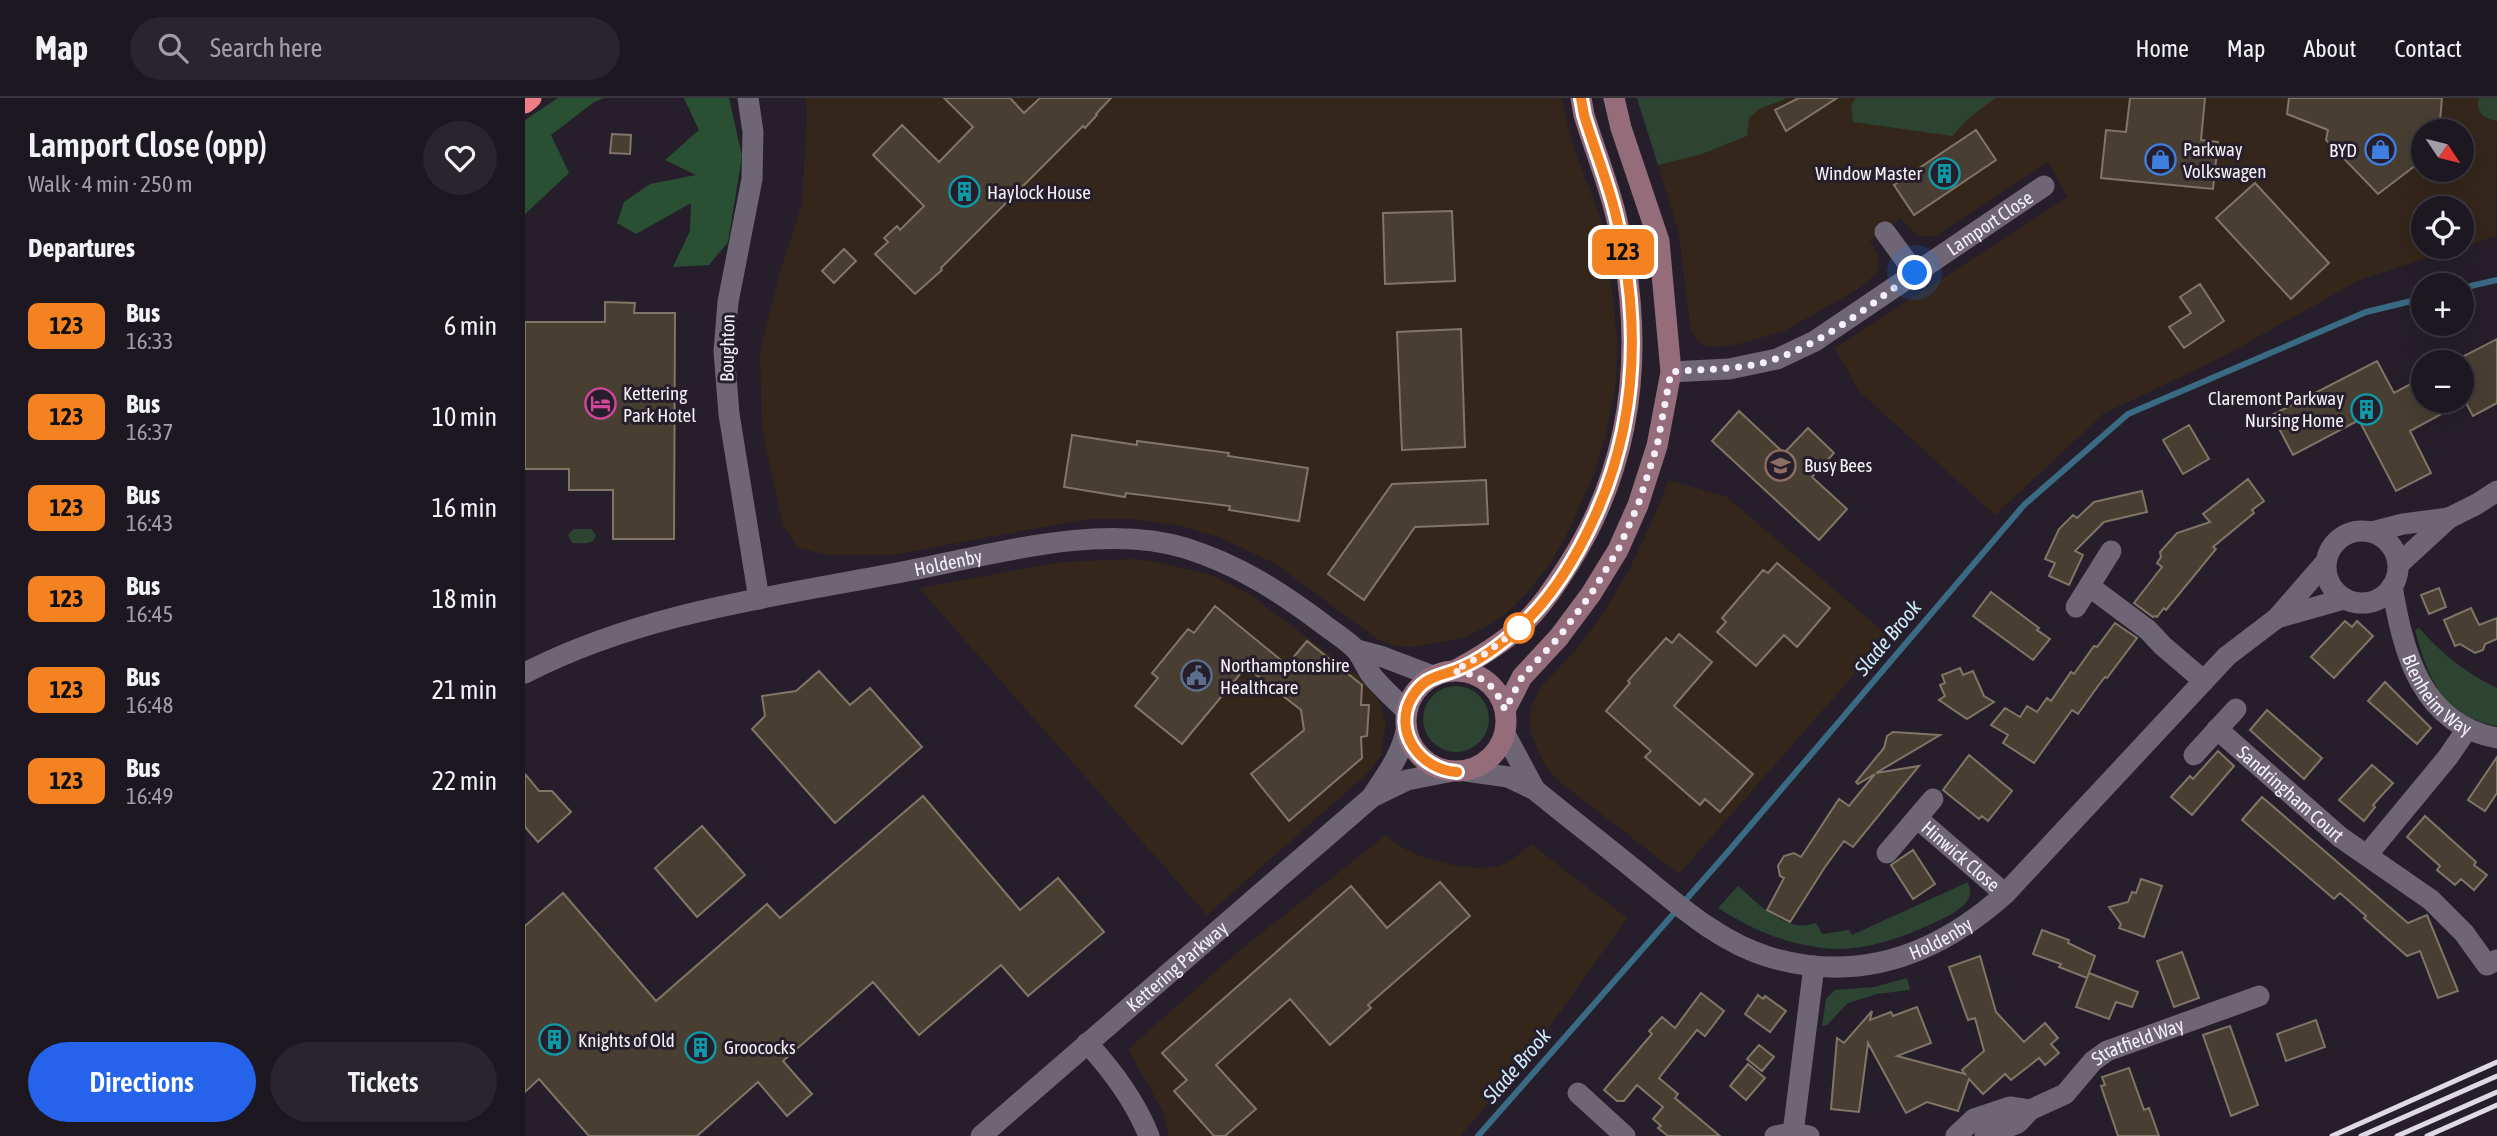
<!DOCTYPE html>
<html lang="en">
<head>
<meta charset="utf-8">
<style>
	:root { --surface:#1c1720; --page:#29242d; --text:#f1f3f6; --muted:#a09fa5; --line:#3a363e; --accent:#2563eb }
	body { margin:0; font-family:"Asap Condensed",sans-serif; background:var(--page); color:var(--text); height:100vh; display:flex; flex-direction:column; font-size:26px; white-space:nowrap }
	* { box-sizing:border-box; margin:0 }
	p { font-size:23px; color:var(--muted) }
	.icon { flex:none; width:38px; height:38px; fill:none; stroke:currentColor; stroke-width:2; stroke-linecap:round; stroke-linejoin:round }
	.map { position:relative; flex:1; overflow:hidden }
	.drawer { display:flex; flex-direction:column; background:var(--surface); width:525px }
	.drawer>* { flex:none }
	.badge { padding:0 14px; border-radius:10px; font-size:24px; line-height:46px }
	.needle { width:46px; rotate:125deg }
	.tools { position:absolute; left:1886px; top:21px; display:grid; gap:14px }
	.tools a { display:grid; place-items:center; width:63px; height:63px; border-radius:50%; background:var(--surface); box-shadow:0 7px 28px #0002,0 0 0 2px var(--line); font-size:35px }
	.you { position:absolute; width:35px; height:35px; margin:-18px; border:5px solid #fff; border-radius:50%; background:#1a73e8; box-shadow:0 0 0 10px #1a73e833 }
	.map>.badge { position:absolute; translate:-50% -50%; box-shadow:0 0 0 4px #fff }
	h2 { padding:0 28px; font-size:26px; line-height:63px }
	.round { display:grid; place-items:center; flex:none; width:74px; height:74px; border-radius:37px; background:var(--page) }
	.overview { display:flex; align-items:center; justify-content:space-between; height:119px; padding:0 28px }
	h1 { font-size:33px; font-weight:600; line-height:52px }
	.cta { display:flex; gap:14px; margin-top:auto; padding:14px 28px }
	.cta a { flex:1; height:80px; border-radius:42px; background:var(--accent); color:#fff; font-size:28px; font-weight:600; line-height:80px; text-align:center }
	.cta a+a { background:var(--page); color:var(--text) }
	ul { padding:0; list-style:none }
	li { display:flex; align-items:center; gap:21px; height:91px; padding:0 28px }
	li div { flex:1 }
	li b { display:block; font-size:26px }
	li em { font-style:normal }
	li .badge { min-width:77px; font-weight:700; text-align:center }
	header { display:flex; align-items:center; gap:42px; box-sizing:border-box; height:98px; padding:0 35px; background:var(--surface); border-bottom:2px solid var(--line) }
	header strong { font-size:33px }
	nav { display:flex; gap:38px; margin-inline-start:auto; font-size:24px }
	.search { width:490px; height:63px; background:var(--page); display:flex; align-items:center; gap:18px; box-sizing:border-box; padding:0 24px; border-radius:38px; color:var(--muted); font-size:26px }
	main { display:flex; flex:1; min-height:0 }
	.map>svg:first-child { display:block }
	.commercial { fill:#35261b; fill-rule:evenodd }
	.green { fill:#2c4431 }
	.forest { fill:#2a5033 }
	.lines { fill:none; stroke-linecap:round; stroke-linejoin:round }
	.stream { stroke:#3a6b84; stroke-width:6 }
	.building { fill:#483e32; stroke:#807567; stroke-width:2 }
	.street { stroke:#6f6675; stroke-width:21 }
	.secondary { stroke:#956d7a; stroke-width:21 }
	.highway { stroke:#ef7d84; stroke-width:21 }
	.rail { stroke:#ded9e2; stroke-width:5 }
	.line-casing { stroke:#fff; stroke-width:16 }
	.line { stroke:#f58220; stroke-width:10 }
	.walk { stroke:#f4eff8; stroke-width:7; stroke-dasharray:0 12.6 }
	.stop-dot { fill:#fff; stroke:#f58220; stroke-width:3.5 }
	.labels { text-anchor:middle; stroke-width:6; stroke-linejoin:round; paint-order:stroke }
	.poi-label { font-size:19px; fill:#f4eff8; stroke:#261f2b; text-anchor:start }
	.street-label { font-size:19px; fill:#f4eff8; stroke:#261f2b }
	.water-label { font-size:21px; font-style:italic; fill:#cce9fa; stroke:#261f2b }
</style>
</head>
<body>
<header>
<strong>Map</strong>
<div class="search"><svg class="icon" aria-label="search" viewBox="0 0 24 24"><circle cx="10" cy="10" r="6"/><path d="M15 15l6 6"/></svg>Search here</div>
<nav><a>Home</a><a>Map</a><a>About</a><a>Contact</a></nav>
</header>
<main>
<section class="drawer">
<div class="overview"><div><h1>Lamport Close (opp)</h1><p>Walk · 4 min · 250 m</p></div><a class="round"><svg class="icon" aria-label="heart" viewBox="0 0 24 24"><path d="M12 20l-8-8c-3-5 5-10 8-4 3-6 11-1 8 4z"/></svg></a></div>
<h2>Departures</h2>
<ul>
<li><span class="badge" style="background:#f58220;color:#111">123</span><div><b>Bus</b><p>16:33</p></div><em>6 min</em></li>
<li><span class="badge" style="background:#f58220;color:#111">123</span><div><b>Bus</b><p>16:37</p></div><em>10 min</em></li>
<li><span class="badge" style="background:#f58220;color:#111">123</span><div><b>Bus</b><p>16:43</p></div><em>16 min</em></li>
<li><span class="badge" style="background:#f58220;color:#111">123</span><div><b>Bus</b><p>16:45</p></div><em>18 min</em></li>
<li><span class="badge" style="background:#f58220;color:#111">123</span><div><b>Bus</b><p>16:48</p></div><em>21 min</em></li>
<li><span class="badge" style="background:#f58220;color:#111">123</span><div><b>Bus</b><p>16:49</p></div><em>22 min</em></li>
</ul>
<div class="cta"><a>Directions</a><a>Tickets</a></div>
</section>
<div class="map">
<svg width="1972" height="1038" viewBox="0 0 1972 1038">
	<rect width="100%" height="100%" fill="#261f2b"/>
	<path class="commercial" d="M281,0H1036L1049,51L1076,122L1083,157L1092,240L1091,283L1082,332L1070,373L1044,432L1027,463L1002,495L976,520L942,539L888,549L870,548L854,542L749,465L696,440L657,428L609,421H562L367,457H300L273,449L258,428L237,331L235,253L254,177L277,106L282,15Z
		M1112,0H1972L1971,138L1937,149V110H1899V149H1937L1834,182L1701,257L1578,316L1470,417L1334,293L1310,250L1543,99L1523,64L1410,138H1392L1376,120L1345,142L1353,158L1354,169L1350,177L1333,191L1259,233L1213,246L1192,249L1181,248L1172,242L1166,233L1154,135ZM1899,33H1937V72H1899Z
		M1144,382L1202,399L1363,538L1154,776L1031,681L1018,664L1006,635L1004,621L1007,607L1017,588L1056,546L1080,512L1104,472L1126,426Z
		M610,461L631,464L687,477L724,496L839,582L854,604L861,625L856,657L845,673L682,817L394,490L537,464Z
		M861,737L876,749L897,759L928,767L952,770L975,768L989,760L1006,746L1102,820L998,966L935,1038H644L637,1012L603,951L714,853Z"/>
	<path class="green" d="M1112,0H1260V1L1236,10L1224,20L1222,38L1177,56L1133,67Z
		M1331,0H1470L1444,20L1427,38L1328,24L1326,7Z
		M1954,0H1972V23C1959,21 1950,14 1954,0Z
		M49,431H66L71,437C68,448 57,445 47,445L43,437Z
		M1894,530C1916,555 1942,576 1972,590V628C1917,618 1903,580 1890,532Z
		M898 621a33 33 0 1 1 66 0a33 33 0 1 1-66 0Z
		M1443,784C1444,789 1447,794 1444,799C1440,810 1425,817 1415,822C1379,839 1338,855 1297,850C1256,844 1228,832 1193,810L1213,788C1234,806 1261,836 1291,825L1297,836L1324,832L1327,837Z
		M1382,880L1385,892L1352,896L1323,905L1302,927L1297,928L1301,901L1310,892L1349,889Z"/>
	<path class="forest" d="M33,0H79L69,4L26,37L44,75L0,116V22Z
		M159,0H204L217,58L203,144L184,167L148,169L165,133L166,105L111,136L92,125L99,104L125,86L171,77L140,62L174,32Z"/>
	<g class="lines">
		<path class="stream" d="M1937,190L1972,182
			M953,1038L1202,755L1499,407L1603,316L1841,214L1899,200"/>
	</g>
	<path class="building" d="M419,0H485L499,15L515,0H586L571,16L572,17L560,30L558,28L416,170L417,172L390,196L350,156L363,144L359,140L372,128L375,132L399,108L348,57L377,27L414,64L448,29Z
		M1274,0H1312L1261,33L1250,12Z
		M1605,0H1680L1676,42L1693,44L1688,91L1576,80L1581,32L1601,34Z
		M1764,0H1917L1914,33H1899V61L1853,96L1801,42L1803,32L1762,16Z
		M1451,32L1471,62L1389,117L1369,87Z
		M87,36L106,37L105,56L85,55Z
		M1730,85L1804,165L1766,201L1691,120Z
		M927,113L930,183L860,186L858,115Z
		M319,151L331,163L309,185L297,173Z
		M1675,186L1699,223L1659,250L1644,229L1666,215L1655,199Z
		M80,204L110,205L109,215H150L149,441H88V392H44V371H0V224H80Z
		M936,231L940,349L877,352L872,234Z
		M1972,241V305L1948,318L1940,303L1885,333L1906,375L1871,393L1834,322L1768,357L1747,317L1852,263L1869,295L1899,279V303H1940L1937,298V259Z
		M1214,313L1259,355L1283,330L1309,355L1287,379L1322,411L1294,442L1187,343Z
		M1664,327L1684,361L1658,376L1638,342Z
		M547,337L612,347V343L704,355L703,358L783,370L774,423L704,412L705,408L601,395L600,399L539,389Z
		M1723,381L1739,403L1727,412L1729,415L1688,449L1691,451L1641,512L1639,510L1632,519L1630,518L1628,519L1609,505L1637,469L1632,465L1636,459L1635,454L1652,435L1685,424L1678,416Z
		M961,382L963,426L890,429L839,502L803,476L867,386Z
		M1617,393L1622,414L1579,424L1550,453L1558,457L1544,487L1524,478L1530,465L1520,461L1534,431L1548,417L1552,420L1569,404Z
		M1252,465L1305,510L1272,549L1259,537L1231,568L1192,534L1201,524L1197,520L1238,472L1243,475Z
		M1914,490L1921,509L1904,516L1896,497Z
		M1466,494L1514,530L1512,532L1525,541L1508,562L1448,518Z
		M690,508L762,567L782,543L837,587L836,607H844L842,638L836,639L837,660L764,723L726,676L779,632L776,612L721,569L657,646L610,608L633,580L627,575L663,531L669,535Z
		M1946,510L1954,527L1972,520V541L1960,546L1958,552L1950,555L1935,546L1930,548L1919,522Z
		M1820,523L1827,529L1832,523L1848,538L1809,580L1786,559Z
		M1590,525L1612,540L1582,580L1580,579L1573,588L1553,616L1547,612L1509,665L1478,645L1483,637L1466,627L1480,610L1495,619L1502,608L1512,614L1522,600L1526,603L1546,574L1549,576L1569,548L1572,549Z
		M1154,536L1187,564L1149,608L1228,676L1195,714L1180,701L1175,707L1120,659L1126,653L1081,613L1105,585L1103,583L1141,540L1147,545Z
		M1435,570L1438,577L1448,573L1459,598L1469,604L1442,621L1414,602L1420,598L1415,587L1420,585L1417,577Z
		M294,573L325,607L345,590L397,649L310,725L227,631L240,618L237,598L271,593Z
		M1860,584L1906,630L1892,646L1843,603Z
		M1742,612L1797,660L1779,681L1725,632Z
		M1368,634L1415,637L1351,675L1394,668L1328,749L1319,743L1300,769L1265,824L1242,812L1259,780L1255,778L1253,768L1259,758L1269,755L1276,759L1314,701L1324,708L1350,676L1333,686L1331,684L1359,650L1362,638Z
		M1693,653L1709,668L1667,717L1646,699L1665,678L1668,681Z
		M1444,657L1487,693L1463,723L1457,718L1454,721L1418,692Z
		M1972,659V695L1960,713L1943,702Z
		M1847,667L1868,685L1848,707L1850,709L1839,723L1814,702Z
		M0,676L14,693H27L46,714L13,744L0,729Z
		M398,698L495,812L533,780L579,834L503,898L476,867L394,937L348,884L258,963L287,996L262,1018L233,984L172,1038H64L14,981L0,994V828L38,795L131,903L242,806L255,820Z
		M1737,699L1883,825L1902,817L1933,893L1913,900L1895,853L1882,858L1839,820L1841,818L1815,795L1809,801L1717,722Z
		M1900,718L1951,764L1949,767L1962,777L1949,792L1936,781L1930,787L1912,772L1915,768L1882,739Z
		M177,728L220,777L172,819L130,770Z
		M1388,752L1410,786L1388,801L1366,767Z
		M1616,781L1637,788L1619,839L1594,830L1596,826L1584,809L1603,804L1607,794L1611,795Z
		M915,784L945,818L843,907L846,910L805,947L765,901L691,967L731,1011L700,1038H689L649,993L662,982L637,955L826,788L862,830Z
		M1517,832L1544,842L1543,845L1570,858L1562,880L1534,869L1536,866L1508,856Z
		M1657,854L1674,900L1649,909L1632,863Z
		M1455,858L1471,914L1499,944L1520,925L1533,940L1526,946L1534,955L1520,967L1514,960L1486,982L1480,976L1458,996L1444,981L1433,1013L1402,1004L1381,1015L1343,945L1334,1014L1306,1011L1312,940L1319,945L1347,913L1345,922L1366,914L1368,918L1392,909L1406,945L1372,958L1440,976L1437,972L1459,953L1450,920L1443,922L1424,869Z
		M1564,875L1613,894L1607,909L1591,904L1584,921L1551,909Z
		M1176,895L1199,913L1180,938L1172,932L1134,980L1153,996L1150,1000L1195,1038H1143L1133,1030L1136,1028L1128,1021L1138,1009L1112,987L1099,1003H1092L1079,992L1127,936L1124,933L1137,919L1150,930Z
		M1233,897L1238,901L1240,898L1261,913L1245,934L1220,916Z
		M1791,922L1800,949L1761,963L1752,936Z
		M1705,928L1733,1007L1706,1018L1678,937Z
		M1234,947L1249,959L1237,973L1222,961Z
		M1223,966L1240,980L1221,1002L1205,988Z
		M1604,970L1619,1012L1624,1010L1634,1038H1593L1576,988L1580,987L1577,979Z"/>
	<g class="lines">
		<g class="street">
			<path d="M223,0L228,34L227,81L203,204L199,253L204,316L234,501"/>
			<path d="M1360,134L1390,175"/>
			<path id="s1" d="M1146,274L1204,271L1252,261L1290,243L1519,88"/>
			<circle cx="1837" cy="469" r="36"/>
			<path d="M1847,434L1878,426L1924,420"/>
			<path d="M1874,466L1924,420L1952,406L1972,393"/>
			<path d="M1564,488L1623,532L1638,548L1679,583"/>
			<path id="s2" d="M1867,488C1878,554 1896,626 1972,640"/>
			<path d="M1551,509L1586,453"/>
			<path d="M1752,520L1819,501"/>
			<path d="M832,552L858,559L908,578"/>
			<path id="s3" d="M0,575C118,514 253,498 382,473C466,457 577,424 660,450C712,466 754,493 798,526C808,534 822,542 831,552C838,560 841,571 848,579C858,591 870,602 882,613"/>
			<path id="s4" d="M1692,631L1815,739L1906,802L1939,835L1962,867L1972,862"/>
			<path d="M980,636L1010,692"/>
			<path d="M1669,657L1711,611"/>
			<path id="s5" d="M941,673L983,679L1010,692C1043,719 1077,745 1110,772C1150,804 1193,844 1244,859C1334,886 1412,857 1480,796L1702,558L1752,520L1800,465"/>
			<path d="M848,697C862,676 876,657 881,633"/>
			<path id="s6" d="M1392,720L1480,796"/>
			<path d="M1362,755L1408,701"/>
			<path d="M1842,757L1923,659L1942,631"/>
			<path d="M562,945C588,973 610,1003 624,1038"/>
			<path d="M1053,995L1100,1038"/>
			<path d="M1268,1035L1289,868"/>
			<path id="s7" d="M456,1038L847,699L882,682L923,674"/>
			<path d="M1250,1038L1268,1035L1284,1038"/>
			<path id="s8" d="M1431,1038L1449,1021L1485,1009L1505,1012L1540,996L1568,963L1582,953L1734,898"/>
			<path d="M1460,1038L1493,1025L1505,1012"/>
		</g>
		<path class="secondary" d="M881 623a50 50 0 1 1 100 0a50 50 0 1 1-100 0Z
			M929,573C953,560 975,547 995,529C1015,511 1030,488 1044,466C1112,359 1120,239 1091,118C1083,84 1069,50 1059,17L1056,0
			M980,612L997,579L1034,539L1066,496L1093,452L1113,407L1132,348L1146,274L1134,143L1096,30L1089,0"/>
		<path class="highway" d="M0,5L6,0"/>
		<path class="rail" d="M1807,1038L1972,964
			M1836,1038L1972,978
			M1872,1038L1972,994
			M1902,1038L1972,1007"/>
	</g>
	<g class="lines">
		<defs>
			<path id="line" d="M932,674C895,672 867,633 887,599C899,579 912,579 931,572C954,563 978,545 996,528C1028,498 1052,458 1070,418C1114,321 1116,221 1091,118C1083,84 1069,50 1059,17L1056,0"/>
		</defs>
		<use href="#line" class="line-casing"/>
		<use href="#line" class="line"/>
		<path class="walk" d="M994,530L997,528L961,555L929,573C958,577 969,586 980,612L997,579L1034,539L1066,496L1093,452L1113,407L1132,348L1146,274C1182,270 1219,273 1253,260C1303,242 1347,205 1390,175"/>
	</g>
	<defs>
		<symbol id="shop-ring" viewBox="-11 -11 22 22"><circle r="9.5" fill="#261f2b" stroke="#3f7fe0" stroke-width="1.5"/><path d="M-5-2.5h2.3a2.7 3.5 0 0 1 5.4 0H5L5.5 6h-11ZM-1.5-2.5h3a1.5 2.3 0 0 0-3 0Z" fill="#3f7fe0"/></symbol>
		<symbol id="building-ring" viewBox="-11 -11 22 22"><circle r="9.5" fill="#261f2b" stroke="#0f9aa8" stroke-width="1.5"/><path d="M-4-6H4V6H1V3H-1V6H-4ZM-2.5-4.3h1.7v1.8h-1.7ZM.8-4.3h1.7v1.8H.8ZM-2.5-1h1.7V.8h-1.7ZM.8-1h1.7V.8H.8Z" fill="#0f9aa8"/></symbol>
		<symbol id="hotel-ring" viewBox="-11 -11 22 22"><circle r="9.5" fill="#261f2b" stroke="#d1479c" stroke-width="1.5"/><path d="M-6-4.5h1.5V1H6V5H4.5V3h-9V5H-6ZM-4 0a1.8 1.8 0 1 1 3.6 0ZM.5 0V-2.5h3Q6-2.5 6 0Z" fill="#d1479c"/></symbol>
		<symbol id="school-ring" viewBox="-11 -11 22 22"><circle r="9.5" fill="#261f2b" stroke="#8d6e63" stroke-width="1.5"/><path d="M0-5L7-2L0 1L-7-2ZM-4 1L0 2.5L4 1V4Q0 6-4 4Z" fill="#8d6e63"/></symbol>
		<symbol id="civic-ring" viewBox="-11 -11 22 22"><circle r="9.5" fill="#261f2b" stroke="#5c6f8a" stroke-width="1.5"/><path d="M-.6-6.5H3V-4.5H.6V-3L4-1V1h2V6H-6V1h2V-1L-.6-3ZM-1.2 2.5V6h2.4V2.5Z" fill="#5c6f8a"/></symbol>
	</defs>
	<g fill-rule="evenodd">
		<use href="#shop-ring" x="1838" y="34" width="35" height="35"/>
		<use href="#shop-ring" x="1618" y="44" width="35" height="35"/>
		<use href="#building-ring" x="1402" y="58" width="35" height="35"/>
		<use href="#building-ring" x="422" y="76" width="35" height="35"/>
		<use href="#hotel-ring" x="58" y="288" width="35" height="35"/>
		<use href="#building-ring" x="1824" y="294" width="35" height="35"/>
		<use href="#school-ring" x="1238" y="350" width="35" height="35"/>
		<use href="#civic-ring" x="654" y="560" width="35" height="35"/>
		<use href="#building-ring" x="12" y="924" width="35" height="35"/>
		<use href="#building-ring" x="158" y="932" width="35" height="35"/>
	</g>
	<circle class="stop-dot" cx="994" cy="530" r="14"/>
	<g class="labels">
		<g class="poi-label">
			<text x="1658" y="58">Parkway<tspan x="1658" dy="22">Volkswagen</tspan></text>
			<text x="1832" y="59" text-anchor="end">BYD</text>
			<text x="1397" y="82" text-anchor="end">Window Master</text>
			<text x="462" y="101">Haylock House</text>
			<text x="98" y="302">Kettering<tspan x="98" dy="22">Park Hotel</tspan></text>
			<text x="1819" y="307" text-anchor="end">Claremont Parkway<tspan x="1819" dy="22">Nursing Home</tspan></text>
			<text x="1279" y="374">Busy Bees</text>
			<text x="695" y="574">Northamptonshire<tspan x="695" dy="22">Healthcare</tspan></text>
			<text x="53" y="949">Knights of Old</text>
			<text x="199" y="956">Groococks</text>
		</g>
		<g class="street-label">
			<text dy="7" stroke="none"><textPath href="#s1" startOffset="360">Lamport Close</textPath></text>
			<text transform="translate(202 250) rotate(-89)" y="7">Boughton</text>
			<text dy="7" stroke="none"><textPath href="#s3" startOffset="439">Holdenby</textPath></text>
			<text dy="7" stroke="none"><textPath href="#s2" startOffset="121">Blenheim Way</textPath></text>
			<text dy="7" stroke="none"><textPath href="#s4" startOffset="98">Sandringham Court</textPath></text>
			<text dy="7" stroke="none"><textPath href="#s6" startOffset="58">Hinwick Close</textPath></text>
			<text dy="7" stroke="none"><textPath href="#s5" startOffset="539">Holdenby</textPath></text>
			<text dy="7" stroke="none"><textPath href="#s7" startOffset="259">Kettering Parkway</textPath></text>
			<text dy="7" stroke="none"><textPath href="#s8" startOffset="214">Stratfield Way</textPath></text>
		</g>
		<g class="water-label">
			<text transform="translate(1363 540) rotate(-50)" y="7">Slade Brook</text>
			<text transform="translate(992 968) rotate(-49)" y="7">Slade Brook</text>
		</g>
	</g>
</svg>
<div class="tools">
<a><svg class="needle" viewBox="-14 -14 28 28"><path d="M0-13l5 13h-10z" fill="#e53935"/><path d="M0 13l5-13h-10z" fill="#a09fa5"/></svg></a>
<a><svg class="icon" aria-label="locate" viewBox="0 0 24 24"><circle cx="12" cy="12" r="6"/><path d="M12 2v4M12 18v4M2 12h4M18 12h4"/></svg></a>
<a>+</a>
<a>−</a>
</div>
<div class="you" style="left:1390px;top:175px"></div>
<b class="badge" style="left:1098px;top:154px;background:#f58220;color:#111">123</b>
</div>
</main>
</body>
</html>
